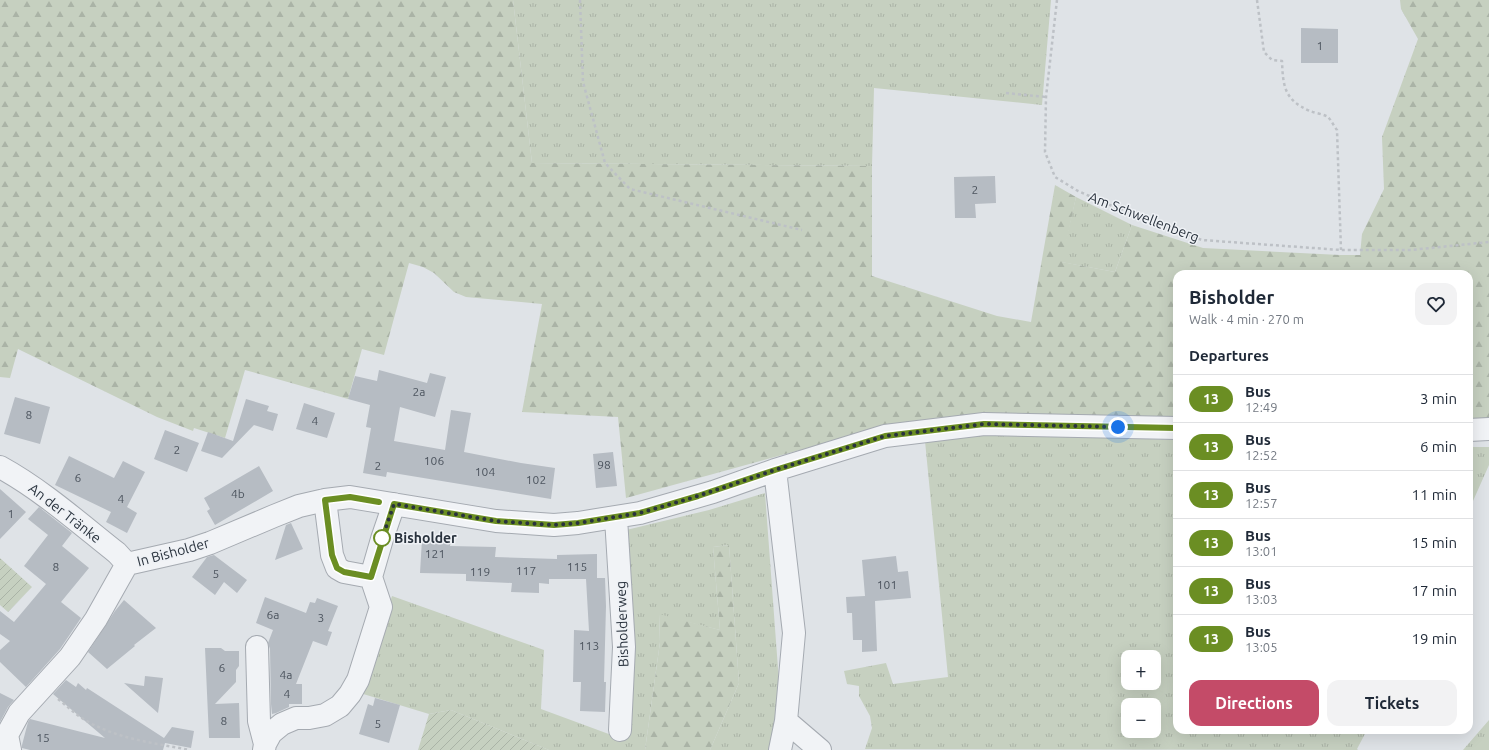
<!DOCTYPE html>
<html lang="en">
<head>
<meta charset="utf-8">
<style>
	:root { --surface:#fff; --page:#f2f2f3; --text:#1f2937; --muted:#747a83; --line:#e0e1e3; --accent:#c44b68 }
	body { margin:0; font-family:Ubuntu,sans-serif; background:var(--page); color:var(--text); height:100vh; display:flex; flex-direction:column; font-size:15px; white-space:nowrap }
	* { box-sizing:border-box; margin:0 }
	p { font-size:13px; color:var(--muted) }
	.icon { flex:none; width:22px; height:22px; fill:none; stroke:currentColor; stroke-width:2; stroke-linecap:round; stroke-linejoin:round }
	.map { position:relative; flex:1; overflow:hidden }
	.panel { position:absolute; left:1173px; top:270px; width:300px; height:464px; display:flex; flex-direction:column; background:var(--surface); border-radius:12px; box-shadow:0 4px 16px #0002 }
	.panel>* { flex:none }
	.badge { padding:0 8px; border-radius:13px; font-size:14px; line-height:26px }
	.tools { position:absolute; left:1121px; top:650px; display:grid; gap:8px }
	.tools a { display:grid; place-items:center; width:40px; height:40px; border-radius:8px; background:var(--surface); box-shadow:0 4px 16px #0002; font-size:20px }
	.you { position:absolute; width:20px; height:20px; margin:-10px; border:3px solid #fff; border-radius:50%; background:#1a73e8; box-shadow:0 0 0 6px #1a73e833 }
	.map>.badge { position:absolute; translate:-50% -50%; box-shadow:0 0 0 2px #fff }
	h2 { padding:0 16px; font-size:15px; line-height:36px }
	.round { display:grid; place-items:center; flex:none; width:42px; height:42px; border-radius:12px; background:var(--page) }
	.summary { display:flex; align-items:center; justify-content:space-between; height:68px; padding:0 16px }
	h1 { font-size:19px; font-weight:700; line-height:30px }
	.button { display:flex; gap:8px; margin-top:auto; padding:8px 16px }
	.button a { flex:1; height:46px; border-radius:12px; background:var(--accent); color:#fff; font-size:16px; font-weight:700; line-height:46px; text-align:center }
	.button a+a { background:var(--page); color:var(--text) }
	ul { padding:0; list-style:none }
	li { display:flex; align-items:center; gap:12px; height:48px; padding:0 16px; border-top:1px solid var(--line) }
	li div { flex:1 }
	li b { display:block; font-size:15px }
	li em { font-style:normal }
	li .badge { min-width:44px; font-weight:700; text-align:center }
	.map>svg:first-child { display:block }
	.grass { fill:url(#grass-tufts); fill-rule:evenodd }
	.forest { fill:url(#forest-firs) }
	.garden { fill:url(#garden-furrows) }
	.building { fill:#b6bcc3 }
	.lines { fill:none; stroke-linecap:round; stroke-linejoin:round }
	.minor-casing { stroke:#a5aab1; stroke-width:24 }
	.path { stroke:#bdc1c6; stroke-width:2.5; stroke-dasharray:3 3; stroke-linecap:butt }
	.minor { stroke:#f1f3f6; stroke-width:22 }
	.line-casing { stroke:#fff; stroke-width:9 }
	.line { stroke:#6b8e23; stroke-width:6 }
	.walk { stroke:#29323d; stroke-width:4; stroke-dasharray:0 7.2 }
	.stop-dot { fill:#fff; stroke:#6b8e23; stroke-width:2 }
	.labels { text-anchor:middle; stroke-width:3; stroke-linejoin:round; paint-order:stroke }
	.number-label { font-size:12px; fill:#4c545e }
	.street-label { font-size:14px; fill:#29323d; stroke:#eef1f5 }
	.stop-label { font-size:14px; font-weight:bold; fill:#29323d; stroke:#eef1f5; text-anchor:start }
</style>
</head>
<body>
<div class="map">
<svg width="1489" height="750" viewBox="0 0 1489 750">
	<defs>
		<pattern id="grass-tufts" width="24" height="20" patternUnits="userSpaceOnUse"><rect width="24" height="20" fill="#c6d0c0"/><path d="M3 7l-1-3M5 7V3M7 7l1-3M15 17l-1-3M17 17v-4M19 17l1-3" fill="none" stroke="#aab3a6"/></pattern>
		<pattern id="forest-firs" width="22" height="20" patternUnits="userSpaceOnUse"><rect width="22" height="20" fill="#c6d0c0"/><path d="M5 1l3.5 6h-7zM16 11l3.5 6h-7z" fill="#aab3a6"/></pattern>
		<pattern id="garden-furrows" width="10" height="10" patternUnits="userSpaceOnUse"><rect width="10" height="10" fill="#c6d0c0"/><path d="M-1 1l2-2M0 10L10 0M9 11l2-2" fill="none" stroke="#aab3a6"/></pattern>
	</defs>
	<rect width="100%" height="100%" fill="#dfe3e7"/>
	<path class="grass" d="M513,0H1051L1042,105L874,88L872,166L532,163Z
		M1076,197L1132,225L1115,272L1061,262Z
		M1017,434L1177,440V730H1367L1357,749L1358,750L865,749L872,728L870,716L859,696V686L847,684L844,671L886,663L893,684L948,677L925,441L975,435ZM1128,657H1154V683H1128ZM1128,705H1154V731H1128Z
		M1469,447H1489V465L1469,510Z
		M765,493L779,682L772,750H710L739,683L729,545L713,547L720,630L659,615L660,642L645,750H549L451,710L429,714L360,693L392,596L544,650L541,709L625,740L628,645L622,531L709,510Z
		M1489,720V750H1463Z"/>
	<path class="forest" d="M0,0H513L532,163L872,166V276L997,316L1031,322L1055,185L1076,197L1062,262L1115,272L1132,225L1203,248L1340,255H1360L1362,234L1384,189L1382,137L1418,39L1401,9L1400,0H1489V418L1469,419V274H1177V418L840,439L626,498L618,417L522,412L542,304L466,297L454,292L434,273L423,267L409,263L384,355L362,349L348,399L245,370L225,438L194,428L193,431L157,417L18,349L10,378L0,377Z
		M729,545L739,683L710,750H645L660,642L659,614L720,630L713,547Z"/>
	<path class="garden" d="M0,558L32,587L8,612L0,605Z
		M451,710L549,750H418L429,714Z"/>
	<path class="building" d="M1301,28L1338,29V63H1301Z
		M995,176L996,203L975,204L976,218H955L954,177Z
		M379,370L427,383L430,373L446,377L435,417L400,407L394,441L445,450L451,410L471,413L464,452L521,463L555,468L551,499L387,472L386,477L363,473L371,428L366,427L370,405L348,399L355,376L377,381Z
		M15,397L50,407L40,444L4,434Z
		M246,399L269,406L267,411L278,414L273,431L254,425L222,458L201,451L208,432L233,441Z
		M304,403L335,413L327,438L296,429Z
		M165,430L199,443L187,472L154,459Z
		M613,452L617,486L596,488L593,454Z
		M69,456L114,478L123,461L145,472L127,507L137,513L127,533L106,522L111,512L55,485Z
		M259,466L273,491L215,525L207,511L210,509L204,498Z
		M0,489L26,512L0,539Z
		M39,507L72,533L62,546L89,568L61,602L81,618L60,649L26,687L0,662V650L10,641L0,634V611L14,622L46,584L24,566L48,535L28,519Z
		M291,523L303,549L275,560L286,525Z
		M422,539L451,540L450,546L496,547L495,557L557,559V555L597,554V578H605L606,606L604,682H606L605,712L580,711L581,682H573L574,630L589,631L586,579H549V584L539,583V593L511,592L512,583L466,581V574L420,573Z
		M214,555L247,580L237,593L224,582L215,595L192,577L207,557Z
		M896,556L898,572L908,571L911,598L875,601L877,651L862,652V640H853L852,613H847L846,597L865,596L862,560Z
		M265,597L306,613L310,602L315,603L317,598L338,606L328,631L332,632L327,646L313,641L296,684H302V704H289V707L276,713L272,714L271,704L270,649L268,643L273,630L256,623Z
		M124,600L156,628L134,645L135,646L107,669L88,652L115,611Z
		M205,648H221L225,651H239V666L236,670V682L215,704L239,703L240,738H209Z
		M145,676L163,678L158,713L124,683L144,686Z
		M66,680L76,687L78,683L86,690L87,688L164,738L172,727L194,731L191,748L165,743L163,750H30L22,748V745L28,722L30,719L105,738L53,694Z
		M0,693L14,700L8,707L0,722Z
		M375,698L400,705L389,743L359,734L368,704L373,706Z"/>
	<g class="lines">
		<defs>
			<path id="minor" d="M1469,430L1489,429
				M0,467C42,490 79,523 117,553L127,564
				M775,470L794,633L786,721L780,750
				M616,518L624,647L620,730
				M371,577L344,572L337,568L332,555L325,500L350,497L496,521L554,525L578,523L640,513L713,492L775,470L885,436L984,424L1177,428
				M257,647L259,721L265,744
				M786,721L820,750
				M10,750L7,735L19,713L70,657L96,619L127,564L189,550L210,543L274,516L299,506L325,500
				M264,750L265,744L271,733L282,724L296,718H309L325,715L340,706L350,694L358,680L381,607L371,577L382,539L394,504"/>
		</defs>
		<use href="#minor" class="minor-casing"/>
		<path class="path" d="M580,0L583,82L605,163L630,189L802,230
			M1057,0L1046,97L1045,152L1055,177L1078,191L1133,215L1202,240L1341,250H1411L1489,242
			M1257,0L1264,52L1272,60L1282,61C1283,86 1284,100 1310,111C1315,113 1323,114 1328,117C1331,120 1334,126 1337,130L1341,250
			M1006,93L1046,97
			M58,699C67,706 75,714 85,720C117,739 154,743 190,750"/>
		<use href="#minor" class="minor"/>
	</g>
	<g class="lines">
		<defs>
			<path id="line" d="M379,502L350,497L325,500L332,555L337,568L344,572L371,577L394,504L496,521L554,525L578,523L640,513L698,496L775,470L885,436L984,424L1177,428"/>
		</defs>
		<use href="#line" class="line-casing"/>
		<use href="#line" class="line"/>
		<path class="walk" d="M382,538V539L394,504L496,521L554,525L578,523L640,513L698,496L775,470L885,436L984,424L1118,427"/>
	</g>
	<circle class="stop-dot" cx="382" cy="538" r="8"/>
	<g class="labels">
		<g class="number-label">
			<text x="1320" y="50">1</text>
			<text x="975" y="194">2</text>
			<text x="419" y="396">2a</text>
			<text x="29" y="419">8</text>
			<text x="315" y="425">4</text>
			<text x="177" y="454">2</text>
			<text x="434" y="465">106</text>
			<text x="604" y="469">98</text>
			<text x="378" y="470">2</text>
			<text x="485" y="476">104</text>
			<text x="78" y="482">6</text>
			<text x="536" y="484">102</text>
			<text x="238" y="498">4b</text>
			<text x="121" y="503">4</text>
			<text x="11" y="518">1</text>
			<text x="435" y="558">121</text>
			<text x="56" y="571">8</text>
			<text x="577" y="571">115</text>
			<text x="526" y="575">117</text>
			<text x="480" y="576">119</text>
			<text x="216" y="578">5</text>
			<text x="887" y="589">101</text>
			<text x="273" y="619">6a</text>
			<text x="321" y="622">3</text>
			<text x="589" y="650">113</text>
			<text x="222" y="672">6</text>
			<text x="286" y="679">4a</text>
			<text x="287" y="698">4</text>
			<text x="224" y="725">8</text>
			<text x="378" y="728">5</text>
			<text x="43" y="742">15</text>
		</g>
		<g class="street-label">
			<text transform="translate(1144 217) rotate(21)" y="5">Am Schwellenberg</text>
			<text transform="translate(65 513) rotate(38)" y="5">An der Tränke</text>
			<text transform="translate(173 552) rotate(-15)" y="5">In Bisholder</text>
			<text transform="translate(622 624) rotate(-92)" y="5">Bisholderweg</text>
		</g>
		<g class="stop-label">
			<text x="394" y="543">Bisholder</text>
		</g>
	</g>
</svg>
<div class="tools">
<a>+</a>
<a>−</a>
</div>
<div class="you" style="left:1118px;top:427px"></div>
<section class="panel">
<div class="summary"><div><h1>Bisholder</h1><p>Walk · 4 min · 270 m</p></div><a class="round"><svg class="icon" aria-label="heart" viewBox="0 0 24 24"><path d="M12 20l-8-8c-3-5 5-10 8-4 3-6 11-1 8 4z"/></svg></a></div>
<h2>Departures</h2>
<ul>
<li><span class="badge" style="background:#6b8e23;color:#fff">13</span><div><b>Bus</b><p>12:49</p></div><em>3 min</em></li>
<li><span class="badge" style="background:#6b8e23;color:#fff">13</span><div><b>Bus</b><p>12:52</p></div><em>6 min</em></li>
<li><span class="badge" style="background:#6b8e23;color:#fff">13</span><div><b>Bus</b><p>12:57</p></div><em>11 min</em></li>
<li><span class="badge" style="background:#6b8e23;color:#fff">13</span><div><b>Bus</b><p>13:01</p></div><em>15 min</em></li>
<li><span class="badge" style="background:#6b8e23;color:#fff">13</span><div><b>Bus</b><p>13:03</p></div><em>17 min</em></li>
<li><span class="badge" style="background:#6b8e23;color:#fff">13</span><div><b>Bus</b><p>13:05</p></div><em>19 min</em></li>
</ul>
<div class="button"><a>Directions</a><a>Tickets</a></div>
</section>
</div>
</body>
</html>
